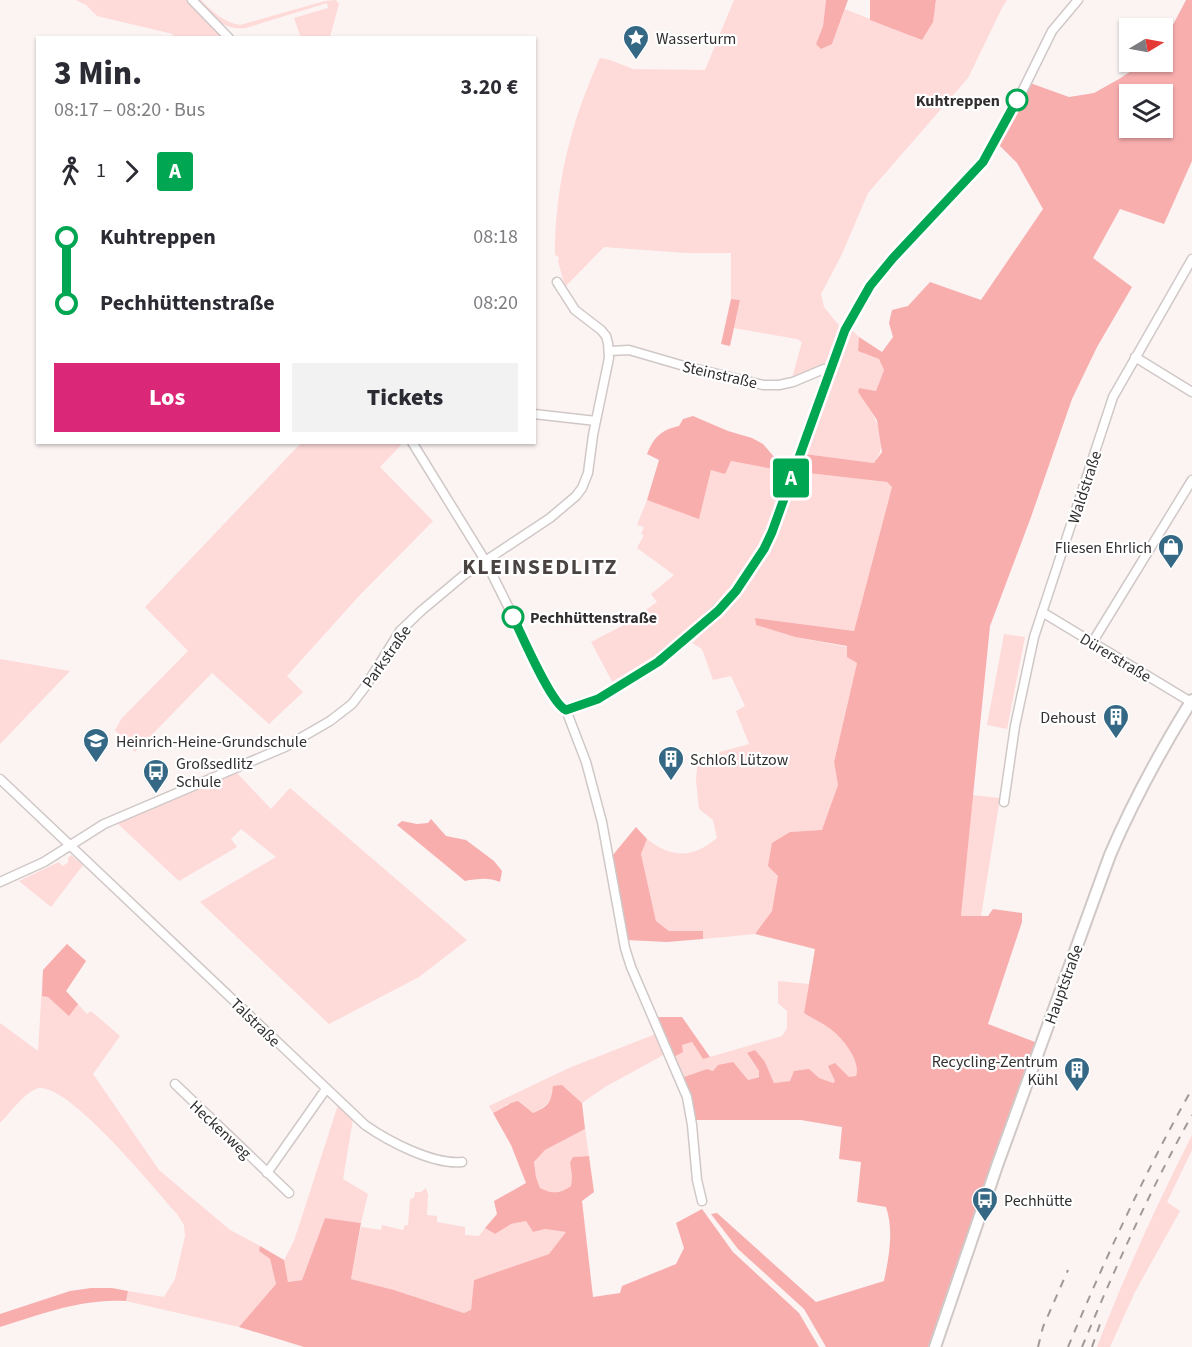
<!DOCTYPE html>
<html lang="de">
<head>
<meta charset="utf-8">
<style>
	:root { --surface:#fff; --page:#f2f2f3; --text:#2b2b33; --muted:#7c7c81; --accent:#db2777 }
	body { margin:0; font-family:"Source Sans 3",sans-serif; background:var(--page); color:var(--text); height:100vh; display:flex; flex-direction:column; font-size:22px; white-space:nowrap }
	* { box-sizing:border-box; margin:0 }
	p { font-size:20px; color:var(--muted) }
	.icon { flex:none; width:33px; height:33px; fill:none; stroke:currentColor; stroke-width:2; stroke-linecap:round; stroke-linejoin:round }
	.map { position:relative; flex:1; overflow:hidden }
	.drawer { position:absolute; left:36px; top:36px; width:500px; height:408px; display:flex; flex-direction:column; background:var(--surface); border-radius:0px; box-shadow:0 2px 4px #0004 }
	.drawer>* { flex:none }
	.badge { padding:0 12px; border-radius:4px; font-size:21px; line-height:39px }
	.needle { width:39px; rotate:80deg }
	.fabs { position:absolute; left:1119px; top:18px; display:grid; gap:12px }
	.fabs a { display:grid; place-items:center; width:54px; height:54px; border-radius:0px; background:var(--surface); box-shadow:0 2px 4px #0004; font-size:30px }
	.map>.badge { position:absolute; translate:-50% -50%; box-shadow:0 0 0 3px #fff }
	.legs { display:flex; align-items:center; gap:9px; height:66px; padding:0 18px; font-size:20px }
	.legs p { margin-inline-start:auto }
	.overview { display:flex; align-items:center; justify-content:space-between; height:102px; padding:0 18px }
	h1 { font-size:33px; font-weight:800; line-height:45px }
	.primary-button { display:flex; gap:12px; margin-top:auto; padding:12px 18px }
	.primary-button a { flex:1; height:69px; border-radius:0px; background:var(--accent); color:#fff; font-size:24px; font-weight:800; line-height:69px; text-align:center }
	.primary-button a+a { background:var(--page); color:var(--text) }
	ul { padding:0 18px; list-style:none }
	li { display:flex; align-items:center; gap:21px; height:66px; font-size:22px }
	li i { display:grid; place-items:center; width:9px; height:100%; margin:0 8px; background:currentColor }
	li i::after { content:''; width:15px; height:15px; margin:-8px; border:4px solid; border-radius:50%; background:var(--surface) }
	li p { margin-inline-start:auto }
	li:first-child i { background:linear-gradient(#0000 50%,currentColor 0) }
	li:last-child i { background:linear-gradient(currentColor 50%,#0000 0) }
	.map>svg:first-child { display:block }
	.green { fill:#fedad9 }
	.forest { fill:#f9aeae; fill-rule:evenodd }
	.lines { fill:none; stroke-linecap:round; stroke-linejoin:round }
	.minor-casing { stroke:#d0c8c7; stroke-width:11 }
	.major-casing { stroke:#d0c8c7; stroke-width:14 }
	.minor { stroke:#fff; stroke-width:8 }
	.major { stroke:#fff; stroke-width:10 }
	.rail { stroke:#9f9999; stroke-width:2; stroke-dasharray:8 8; stroke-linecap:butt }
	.line-1-casing { stroke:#fff; stroke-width:14 }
	.line-1 { stroke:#00a651; stroke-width:9 }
	.stop-1-dot { fill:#fff; stroke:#00a651; stroke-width:3 }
	.labels { text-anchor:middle; stroke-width:4.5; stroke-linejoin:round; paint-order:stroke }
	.poi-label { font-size:16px; fill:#322f2f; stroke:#fff; text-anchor:start }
	.stop-label { font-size:16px; font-weight:bold; fill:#322f2f; stroke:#fff; text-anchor:end }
	.street-label { font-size:16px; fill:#322f2f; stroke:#fff }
	.district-label { font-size:22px; font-weight:bold; letter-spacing:1.5px; fill:#494342; stroke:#fff }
</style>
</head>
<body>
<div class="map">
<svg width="1192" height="1347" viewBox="0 0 1192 1347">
	<rect width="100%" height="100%" fill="#fcf3f3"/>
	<path class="green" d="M76,0H189L224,37H172L173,34L97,16L86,5Z
		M193,0H201C212,11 224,23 240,25L325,1L336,0L339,4L330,37L301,38L294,18L328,8L327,3L246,28C222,31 211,15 193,0Z
		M734,0H826L823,26L816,44H832L845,9L922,40L936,4V0H1007L1002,8L968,78L868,193L842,254L821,294L824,307L841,328L829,358L825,363L792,378L802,342L797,339L734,328L740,300L731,299V253H686L604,247L565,287L558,261L559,257L555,255C555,186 571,121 600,58L610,60L633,69L705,70Z
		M852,330L859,337L858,351L879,359L884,370L876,391L859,388L858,392C873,414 891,437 875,463L805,454Z
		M301,443H400L401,445L380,467L433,521L358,597L287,676L303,692L269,724L212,673L135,752L115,730L122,718L188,651L145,607Z
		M731,461L789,472C782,492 777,513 768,533C735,602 678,646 614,685L591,642L624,625L657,602L651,594L674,575L637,548L644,535L641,534L644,527L637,525L647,500L699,518L711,470Z
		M799,472L887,482L892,487L854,631L755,618L756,625L795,637L847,647L857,663L834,762L838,785L823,831L790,832L772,911L755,934L703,939L702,931H669L656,921L641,854L647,839C673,859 693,858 717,838L713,820L699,809L696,780L698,758L749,744L736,711L745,706L731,676L713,680L702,649L692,643C726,611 759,577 777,533C785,513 792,492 799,472Z
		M1004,634L1025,637L1007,729L987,725Z
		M0,659L70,671L0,744Z
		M235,771L271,809L290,788L467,940L419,977L329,1024L200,902L276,857L241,829L231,839L237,847L179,881L117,823Z
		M972,795L1000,798L981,916L961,917Z
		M71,855L83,865L51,907L19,881L59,862L62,866L68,863V858Z
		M67,944L86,961L66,991L87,1014L91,1011L120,1036L93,1074L159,1170L230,1230L260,1246L259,1251L270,1259L276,1284L239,1327L126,1301L128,1291L164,1297L175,1279L185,1236L184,1225L177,1214C154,1188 72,1087 40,1088C28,1088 9,1114 0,1123V1023L38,1051L43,970Z
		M778,981L809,984L804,1013C814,1019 825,1024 833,1031C844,1040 861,1062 856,1076L836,1081L833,1084L819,1078L774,1083L765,1062L747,1054L759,1071L760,1076L748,1080L716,1070L713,1071L707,1069L684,1077L674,1057L682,1052V1045L692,1042L703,1059L782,1036L787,1028V1011L778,1003Z
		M658,1033L667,1053L605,1087L582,1103L562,1085C554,1098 547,1106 533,1113L523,1106L507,1104L501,1110L493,1113L489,1106L569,1068Z
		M338,1105L353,1119L343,1179L368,1194L361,1223L325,1218L302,1280L288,1282L284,1260L294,1241Z
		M585,1129L589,1156L573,1157L570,1162L572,1177L571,1186C560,1194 552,1194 540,1188L536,1177L534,1162L545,1150Z
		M1192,1135V1150L1167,1202L1180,1211L1135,1292L1110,1347H1097C1125,1274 1157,1204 1192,1135Z
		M426,1188L428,1195L427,1215L437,1216V1222L465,1227V1235L479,1236L485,1228L495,1234L511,1224L526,1221L533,1232L545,1229L567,1232L549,1254L474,1280L471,1311L464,1313L394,1290L351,1279L361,1227L381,1230L382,1225L403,1230L405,1225H408L410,1199L414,1198L415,1192H421Z"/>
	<path class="forest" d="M826,0H848L832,44L821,49L816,44L823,26Z
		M870,0H936L933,22L922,40L870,20Z
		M1186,0H1192V161L1164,224L1120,209L1093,258L1132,287L1097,347L1072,399L1031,517L990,626L961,916H988L993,909L1022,913V922L988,1024L1035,1042L930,1347H826L804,1309L738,1249L711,1214L717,1213L816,1302L884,1281C889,1257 894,1230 886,1207L857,1202L861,1162L839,1159L842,1127L801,1120H695L684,1077L707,1069L713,1071L718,1065L733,1062L748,1080L759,1077V1071L747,1053L755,1050L765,1062L774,1083L790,1081L794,1071L809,1069L819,1078L833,1083L835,1081L828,1066L835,1063L849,1077L856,1076C861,1062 844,1040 833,1031C825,1024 813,1019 804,1013L815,949L755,934L772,911L778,876L768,866L772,843L790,832L822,830L838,785L834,762L857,663L847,657V646L795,637L756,625L755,618L854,631L892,487L887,482L799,472L805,454L874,463L882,452L877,420L858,392L859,388L876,391L884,370L879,359L858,351L859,337L882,352L893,337L889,323L892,310L908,306L930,282L981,300L1043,209L1017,163L998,144L1030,83L1069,97L1094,93L1119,79L1145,62H1162L1163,44ZM1130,94H1162V128H1130Z
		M731,299L740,300L730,346L721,344Z
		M693,416L728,431L752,438L763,444L775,458L792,463L789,472L731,461L725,474L711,470L699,519L647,500L659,460L647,454C654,437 661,430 679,426L683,419Z
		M431,819L446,836L466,840L494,861L502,871L500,882C488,877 477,879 465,881L397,825L402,821L417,824L428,823Z
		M636,827L647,839L641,854L656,921L669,931H703V939L667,942L626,940L612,856Z
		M67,944L86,961L66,991L78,1004L69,1016L48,997L42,996L43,970Z
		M656,1017H682L710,1057L703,1059L692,1042L682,1045L683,1052L674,1057Z
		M562,1085L582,1103L585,1129L545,1150L534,1162L536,1177L540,1188C552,1194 560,1194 571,1186L572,1177L570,1162L573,1157L589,1156L594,1192L582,1201L593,1297L620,1293L622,1286L676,1264L684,1248L676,1223L702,1209L733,1252L799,1313L819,1347H304L239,1327L276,1284L270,1259L259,1251L260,1246L284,1260L288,1282L302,1280L325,1218L361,1223L351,1279L394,1290L464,1313L471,1310L474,1280L549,1254L566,1232L545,1229L533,1232L526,1221L511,1224L495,1234L485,1228L497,1214L494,1201L526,1183L511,1145L493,1113C502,1109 508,1103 518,1101L533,1113C549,1106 551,1103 553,1086Z
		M91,1288H112L128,1291L126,1301C83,1298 41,1314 0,1327V1314L70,1291Z"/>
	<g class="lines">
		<defs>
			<path id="minor" d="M192,0L229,38
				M609,351L629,350L684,366L763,385H779L793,382L824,369H832
				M1135,357L1192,392
				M534,414L596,421
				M412,442L486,562L551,693L563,710L572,709L598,699L658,662L689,636L736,591L764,549L772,532L845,330L870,286L893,258L983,162L1014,108L1052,31L1078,0
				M1042,612L1191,702
				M1092,643L1192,480
				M566,710L586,762L602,822L625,948L631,967L687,1097L692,1125L697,1180L702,1201
				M0,779L365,1125C388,1141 433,1165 462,1162
				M1004,802L1015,726L1034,637L1113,397L1192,259
				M0,882L44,862L104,824L285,747L330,721L352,704L365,687L400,631L421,611L464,575L550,518L576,496L582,488L588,473L593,435L609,358L608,343L606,336L601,330L575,310L557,282
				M175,1084L289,1193
				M267,1173L326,1089"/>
			<path id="major" d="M935,1347L998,1163L1110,855C1133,801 1161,750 1192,700"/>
		</defs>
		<use href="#minor" class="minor-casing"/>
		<use href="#major" class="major-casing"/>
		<use href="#minor" class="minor"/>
		<use href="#major" class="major"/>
		<path class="rail" d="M1038,1347L1043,1327L1068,1270
			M1068,1347C1105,1259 1145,1172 1192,1089
			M1082,1347C1115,1268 1150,1190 1192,1115
			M1092,1347L1100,1324"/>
	</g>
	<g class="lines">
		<defs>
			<path id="line-1" d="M513,617C522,635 551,704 566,710L598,699L658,662L718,611L736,591L764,549L772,532L845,330L870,286L893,258L983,162L1017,100"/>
		</defs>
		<use href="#line-1" class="line-1-casing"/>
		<use href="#line-1" class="line-1"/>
	</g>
	<defs>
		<symbol id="sight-pin" viewBox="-11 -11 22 30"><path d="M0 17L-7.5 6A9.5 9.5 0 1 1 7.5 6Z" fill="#346884" stroke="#fff"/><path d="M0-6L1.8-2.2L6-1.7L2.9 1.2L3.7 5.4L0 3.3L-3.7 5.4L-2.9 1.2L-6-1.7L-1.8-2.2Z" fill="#fff"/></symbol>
		<symbol id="shop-pin" viewBox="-11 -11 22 30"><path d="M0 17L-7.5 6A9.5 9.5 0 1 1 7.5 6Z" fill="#346884" stroke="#fff"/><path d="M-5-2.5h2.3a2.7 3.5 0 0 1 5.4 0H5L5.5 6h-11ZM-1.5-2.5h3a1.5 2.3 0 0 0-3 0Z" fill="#fff"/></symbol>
		<symbol id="building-pin" viewBox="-11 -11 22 30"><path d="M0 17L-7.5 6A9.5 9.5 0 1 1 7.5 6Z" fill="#346884" stroke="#fff"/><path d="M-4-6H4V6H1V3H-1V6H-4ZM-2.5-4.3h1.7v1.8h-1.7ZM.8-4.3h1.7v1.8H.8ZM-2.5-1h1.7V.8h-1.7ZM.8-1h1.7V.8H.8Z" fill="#fff"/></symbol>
		<symbol id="school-pin" viewBox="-11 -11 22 30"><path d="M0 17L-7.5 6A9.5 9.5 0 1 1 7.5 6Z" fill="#346884" stroke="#fff"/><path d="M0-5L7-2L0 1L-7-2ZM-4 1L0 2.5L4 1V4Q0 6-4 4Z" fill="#fff"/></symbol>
		<symbol id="bus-pin" viewBox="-11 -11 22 30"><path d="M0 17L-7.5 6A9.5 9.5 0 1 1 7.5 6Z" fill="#346884" stroke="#fff"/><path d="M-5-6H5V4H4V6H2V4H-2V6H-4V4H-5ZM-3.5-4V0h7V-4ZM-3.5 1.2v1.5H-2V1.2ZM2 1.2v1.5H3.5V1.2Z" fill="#fff"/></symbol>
	</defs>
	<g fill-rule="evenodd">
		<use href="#sight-pin" x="621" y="23" width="30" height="40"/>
		<use href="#shop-pin" x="1156" y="532" width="30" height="40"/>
		<use href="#building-pin" x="1101" y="702" width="30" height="40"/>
		<use href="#school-pin" x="81" y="726" width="30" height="40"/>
		<use href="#building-pin" x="656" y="744" width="30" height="40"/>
		<use href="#bus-pin" x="141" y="757" width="30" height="40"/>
		<use href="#building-pin" x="1062" y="1055" width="30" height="40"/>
		<use href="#bus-pin" x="970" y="1185" width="30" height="40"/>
	</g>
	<g class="stop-1-dot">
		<circle cx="1017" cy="100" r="10"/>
		<circle cx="513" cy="617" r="10"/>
	</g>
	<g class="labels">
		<g class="poi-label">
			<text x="656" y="44">Wasserturm</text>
			<text x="1152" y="553" text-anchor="end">Fliesen Ehrlich</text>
			<text x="1096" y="723" text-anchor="end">Dehoust</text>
			<text x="116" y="747">Heinrich-Heine-Grundschule</text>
			<text x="690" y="765">Schloß Lützow</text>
			<text x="176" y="769">Großsedlitz<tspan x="176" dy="18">Schule</tspan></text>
			<text x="1058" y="1067" text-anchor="end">Recycling-Zentrum<tspan x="1058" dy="18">Kühl</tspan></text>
			<text x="1004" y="1206">Pechhütte</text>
		</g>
		<g class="stop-label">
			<text x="1000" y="106">Kuhtreppen</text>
			<text x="530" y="623" text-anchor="start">Pechhüttenstraße</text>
		</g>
		<g class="street-label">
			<text transform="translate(720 374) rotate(13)" y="6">Steinstraße</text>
			<text transform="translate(1084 487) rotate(-72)" y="6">Waldstraße</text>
			<text transform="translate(386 656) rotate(-55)" y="6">Parkstraße</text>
			<text transform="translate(1116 657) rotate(31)" y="6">Dürerstraße</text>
			<text transform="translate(1063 984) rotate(-70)" y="6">Hauptstraße</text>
			<text transform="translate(256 1022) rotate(44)" y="6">Talstraße</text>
			<text transform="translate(221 1129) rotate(43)" y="6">Heckenweg</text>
		</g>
		<g class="district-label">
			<text x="540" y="574">KLEINSEDLITZ</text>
		</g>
	</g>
</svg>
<div class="fabs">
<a><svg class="needle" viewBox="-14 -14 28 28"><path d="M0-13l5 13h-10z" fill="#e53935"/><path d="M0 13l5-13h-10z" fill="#7c7c81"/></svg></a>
<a><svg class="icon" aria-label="layers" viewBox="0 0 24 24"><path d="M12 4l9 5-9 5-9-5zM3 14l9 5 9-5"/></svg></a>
</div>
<b class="badge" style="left:791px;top:478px;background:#00a651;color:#fff">A</b>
<section class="drawer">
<div class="overview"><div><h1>3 Min.</h1><p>08:17 – 08:20 · Bus</p></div><b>3.20 €</b></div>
<div class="legs"><svg class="icon" aria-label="walk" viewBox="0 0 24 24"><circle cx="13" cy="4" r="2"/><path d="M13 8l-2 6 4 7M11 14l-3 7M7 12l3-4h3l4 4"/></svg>1<svg class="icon" aria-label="forward" viewBox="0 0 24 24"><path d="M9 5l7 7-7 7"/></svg><b class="badge" style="background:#00a651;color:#fff">A</b></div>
<ul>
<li><i style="color:#00a651"></i><b>Kuhtreppen</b><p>08:18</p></li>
<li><i style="color:#00a651"></i><b>Pechhüttenstraße</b><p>08:20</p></li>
</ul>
<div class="primary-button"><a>Los</a><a>Tickets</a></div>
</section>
</div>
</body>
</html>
